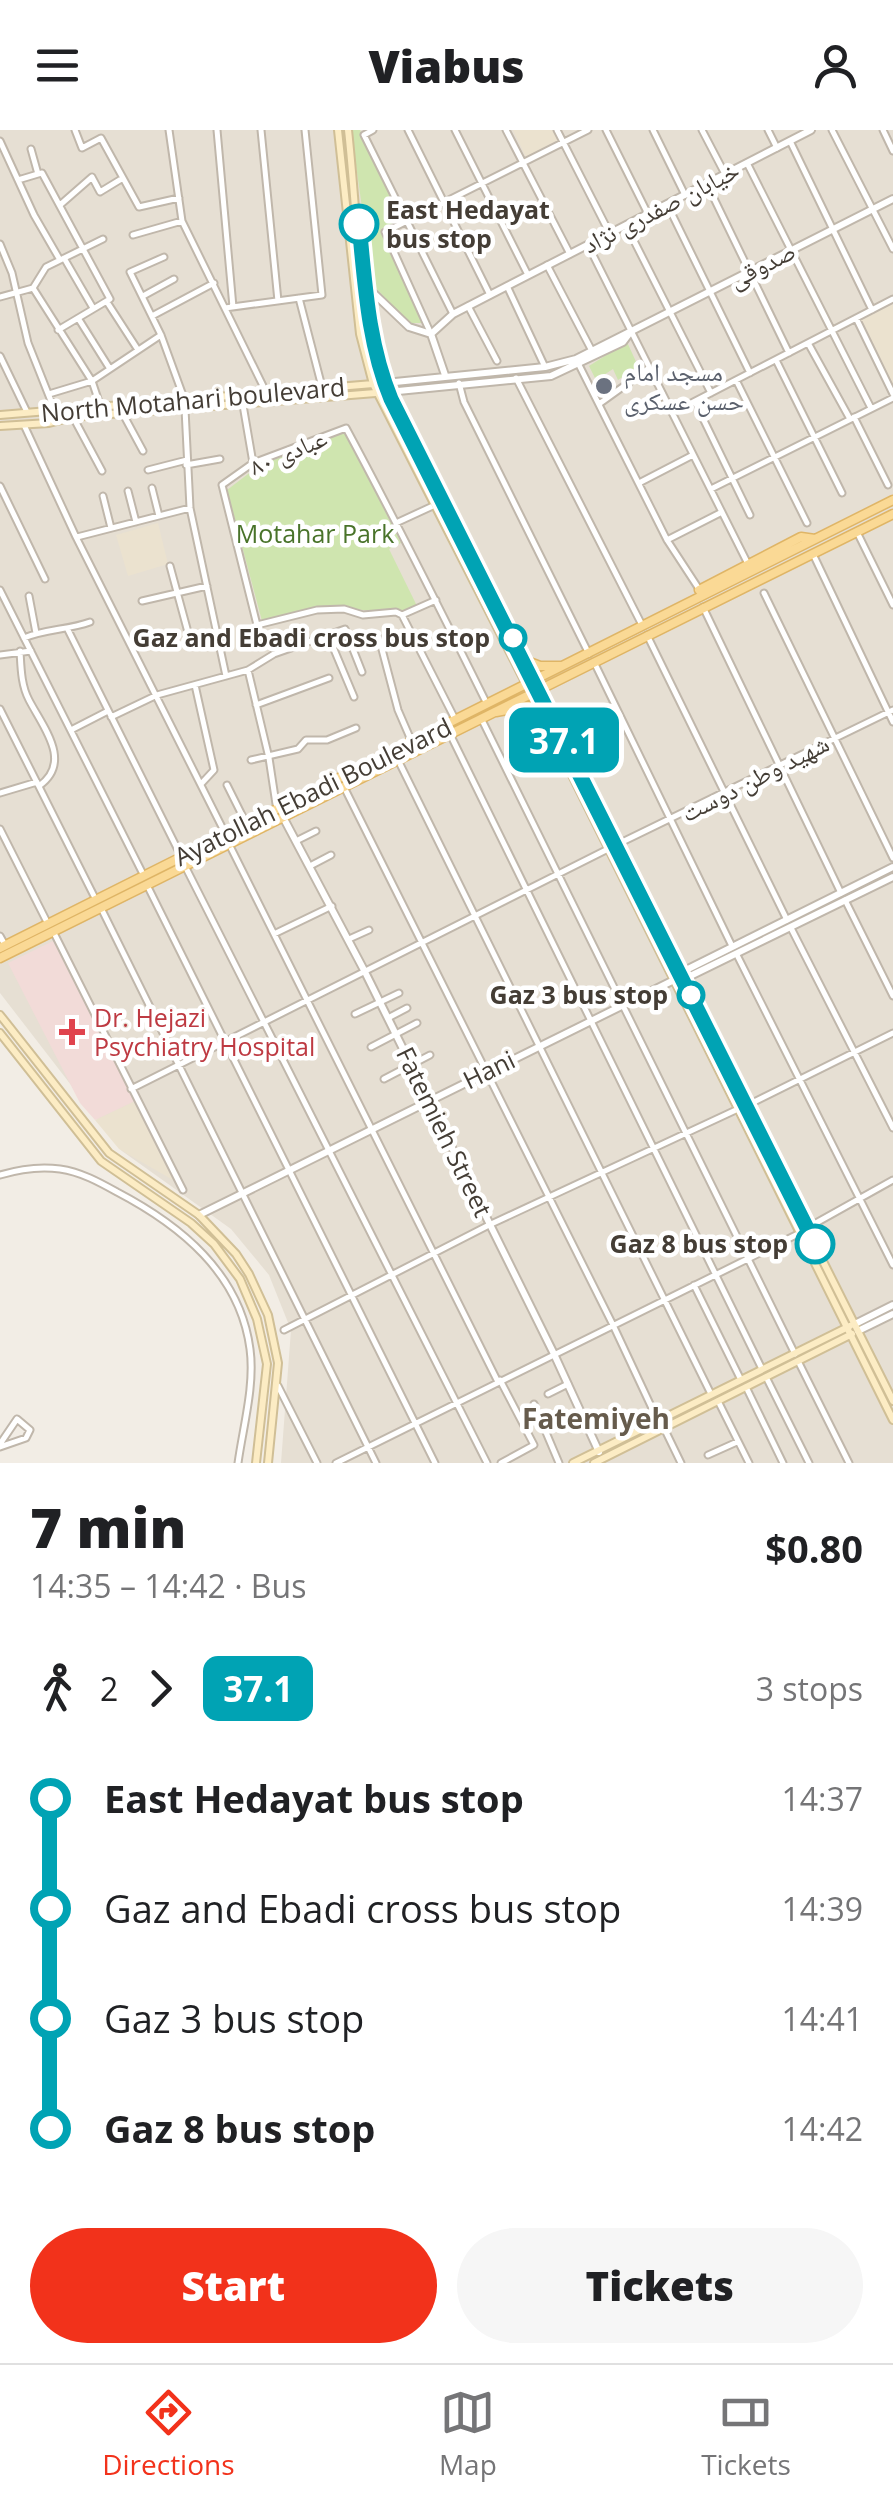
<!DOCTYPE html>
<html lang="en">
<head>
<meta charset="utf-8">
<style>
	:root { --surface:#fff; --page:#f6f6f6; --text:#202124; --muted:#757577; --line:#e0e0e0; --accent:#f2321b }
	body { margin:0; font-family:"Open Sans","Noto Naskh Arabic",sans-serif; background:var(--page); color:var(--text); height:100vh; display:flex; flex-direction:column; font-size:38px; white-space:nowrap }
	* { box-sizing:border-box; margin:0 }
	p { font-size:32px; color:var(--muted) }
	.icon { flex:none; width:55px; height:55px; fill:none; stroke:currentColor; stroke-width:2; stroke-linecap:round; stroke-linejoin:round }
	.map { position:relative; height:1333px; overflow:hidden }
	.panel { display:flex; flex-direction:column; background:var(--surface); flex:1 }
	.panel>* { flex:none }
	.badge { padding:0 20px; border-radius:15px; font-size:35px; line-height:65px }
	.map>.badge { position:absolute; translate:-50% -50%; box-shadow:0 0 0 5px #fff }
	.legs { display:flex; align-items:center; gap:15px; height:110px; padding:0 30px; font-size:32px }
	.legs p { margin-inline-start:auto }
	.overview { display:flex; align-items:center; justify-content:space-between; height:170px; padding:0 30px }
	h1 { font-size:55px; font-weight:800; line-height:75px }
	.cta { display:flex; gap:20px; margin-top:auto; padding:20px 30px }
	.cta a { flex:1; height:115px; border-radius:60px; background:var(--accent); color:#fff; font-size:40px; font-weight:800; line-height:115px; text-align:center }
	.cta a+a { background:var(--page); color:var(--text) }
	ul { padding:0 30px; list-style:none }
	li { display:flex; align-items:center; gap:35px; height:110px; font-size:38px }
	li i { display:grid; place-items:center; width:15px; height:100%; margin:0 12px; background:currentColor }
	li i::after { content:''; width:25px; height:25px; margin:-12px; border:8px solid; border-radius:50%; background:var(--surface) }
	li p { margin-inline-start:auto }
	li:first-child i { background:linear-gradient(#0000 50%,currentColor 0) }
	li:last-child i { background:linear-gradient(currentColor 50%,#0000 0) }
	header { display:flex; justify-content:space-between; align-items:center; height:130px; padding:0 30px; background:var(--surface); font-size:45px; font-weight:800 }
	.tabs { display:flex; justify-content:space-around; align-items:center; height:140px; border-top:2px solid var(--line); background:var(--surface); font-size:28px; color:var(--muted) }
	.tabs a { display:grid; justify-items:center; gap:5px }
	.tabs .on { color:var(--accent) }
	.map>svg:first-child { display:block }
	.residential { fill:#e6dfd3 }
	.education { fill:#ebe2cf }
	.medical { fill:#f2dbd8 }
	.green { fill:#cfe5af }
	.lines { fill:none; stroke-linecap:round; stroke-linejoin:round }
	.minor-casing { stroke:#c0b7ab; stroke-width:9 }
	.tertiary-casing { stroke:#c0b7ab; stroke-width:10 }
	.secondary-casing { stroke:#d0bf96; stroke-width:10 }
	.primary-casing { stroke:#dfb566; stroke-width:11 }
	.minor { stroke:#fff; stroke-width:5 }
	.tertiary { stroke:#fff; stroke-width:6 }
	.secondary { stroke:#fcecc4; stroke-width:6 }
	.primary { stroke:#fad995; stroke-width:8 }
	.line-1-casing { stroke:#fff; stroke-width:22 }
	.line-1 { stroke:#00a3b4; stroke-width:15 }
	.stop-1-dot { fill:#fff; stroke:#00a3b4; stroke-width:5 }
	.worship-dot { fill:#6b7280; stroke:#fff; stroke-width:4 }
	.health-dot { fill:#e0444e; stroke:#fff; stroke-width:4 }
	.labels { text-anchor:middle; stroke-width:9; stroke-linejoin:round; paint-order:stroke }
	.street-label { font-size:25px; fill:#443d35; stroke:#fff }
	.stop-label { font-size:25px; font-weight:bold; fill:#443d35; stroke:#fff; text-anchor:end }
	.worship-label { font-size:25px; fill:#5b616d; stroke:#fff; text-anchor:start }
	.park-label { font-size:25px; fill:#49732a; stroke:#fff }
	.health-label { font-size:25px; fill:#be3a42; stroke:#fff; text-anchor:start }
	.neighbourhood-label { font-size:28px; font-weight:bold; fill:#665b4c; stroke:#fff }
</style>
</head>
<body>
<header><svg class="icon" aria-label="menu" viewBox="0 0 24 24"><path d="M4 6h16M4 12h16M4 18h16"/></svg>Viabus<svg class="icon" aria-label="person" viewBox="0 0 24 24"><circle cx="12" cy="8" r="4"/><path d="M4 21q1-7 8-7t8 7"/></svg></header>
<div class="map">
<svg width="893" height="1333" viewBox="0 0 893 1333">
	<rect width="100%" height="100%" fill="#f2ede5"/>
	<path class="residential" d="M0,0H893V1333H281L291,1200L269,1145L231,1099L122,1021L0,863Z"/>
	<path class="education" d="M513,0H554L559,10L526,27Z
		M893,174V261L859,191Z
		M158,393L168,434L128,446L116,405Z
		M135,971L173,1050L119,1019L95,990Z"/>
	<path class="medical" d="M53,811L135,971L95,990L80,973L8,833Z"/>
	<path class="green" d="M351,0H360L402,89L381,99L424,193H409L373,155Z
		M627,212L638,236L618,250L613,239L596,250L589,236Z
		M346,302L401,413L389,419L417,476C389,489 355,476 324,477C303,478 282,486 262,491L227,360L260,335Z"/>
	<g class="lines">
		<defs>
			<path id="minor" d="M75,0L82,18L101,8L139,77L179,68
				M169,0L182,91L267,264
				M217,0L233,177
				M261,0L278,171
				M373,0L364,5L453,184
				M408,0L490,165
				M455,0L528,145
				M506,0L570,124
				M557,0L610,104
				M606,0L648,84
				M653,0L685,65
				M702,0L725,44
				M768,0L777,18
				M832,0L893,119
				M883,0L893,21
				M0,11L34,85L60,130
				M790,11L872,180
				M31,19L38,44
				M747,33L871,278
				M38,44L42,43L110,169L58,200
				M18,50L38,44
				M707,54L789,223
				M667,74L750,243
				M60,75L92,47L100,62L123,48
				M626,95L711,263
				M133,105L182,91
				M0,114L12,143L28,213L55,281
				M588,115L748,434
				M164,127L130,142L161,205L185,271
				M64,128L93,178
				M547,135L592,221
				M507,156L545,237
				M33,158L92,251L100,275
				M143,166L174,149
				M0,167L33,158L46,137L103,109
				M299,168L322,257
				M107,172L138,220
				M468,176L497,231
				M225,178L322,165L305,0
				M152,186L214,153
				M78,188L110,239
				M856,188L893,264
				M431,204L385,102L588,0
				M808,213L850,289
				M0,226L27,282
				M776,230L842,363
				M577,231L667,410L699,459
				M516,248L642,495
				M736,250L807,393
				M459,253L464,272L589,524
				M49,264L92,251L161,205
				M695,272L750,385
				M599,274L649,238
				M243,275L253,333
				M185,279L190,378L226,546
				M672,283L893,169
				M123,284L143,321
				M73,287L102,341
				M854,287L888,355
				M24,295L76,407L226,705
				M186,335L220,329
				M148,340L187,330
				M639,353L693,325
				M0,356L45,449
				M152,358L159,386
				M711,359L893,268
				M128,361L136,392
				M103,366L111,398
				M396,393L435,375
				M857,402L893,475
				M77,407L190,378
				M667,410L722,382
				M813,424L893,592
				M170,436L189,506
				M0,460L144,746
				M764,463L893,728
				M29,466L36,503
				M436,470L402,485L396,482L363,485L344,479L317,480L257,495L222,355L253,333L346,298C395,389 441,481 487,574
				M142,471L207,456
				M703,477L841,763
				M402,485L455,589
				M68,500L181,726
				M328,505L354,567
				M647,505L787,790
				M24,508C45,499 68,500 90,492
				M379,508L398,580L411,610
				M20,521C21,537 21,555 29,570C43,597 73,632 39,656
				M0,525L31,521
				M595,534L732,816
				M248,540L269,628L276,674
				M195,555L214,640L201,654
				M256,575L329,548
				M0,579L95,768
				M111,587L157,565L248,540L274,524L345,499L362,542
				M481,588L795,1224
				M71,600L108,581
				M450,604L762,1239
				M251,630L298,619L306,610H327L356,598
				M398,630L711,1264
				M227,655L247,695
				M344,657L613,1195L658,1291
				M0,663L37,652
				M0,699L48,794
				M296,711L316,701
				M229,714L498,1252
				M616,715L893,580
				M185,736L487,1333
				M310,736L331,725
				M147,755L435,1333
				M845,770L893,866
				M101,778L376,1333
				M791,798L893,998
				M53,801L183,1060
				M274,804L332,776
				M0,806L5,815
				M349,809L369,800
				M737,825L893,1135
				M355,884L399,863
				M388,888L407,878
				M371,917L417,893
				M384,949L430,925
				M131,959L608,719
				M746,976L893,903
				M0,1045C20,1039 39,1036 60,1039C81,1042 99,1052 117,1062C180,1095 240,1143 250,1219C255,1255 243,1297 238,1333
				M807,1098L893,1050
				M694,1155L741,1250
				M284,1200L489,1095L738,979
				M798,1231L849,1333
				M766,1247L809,1333
				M500,1250L534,1315L501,1333
				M278,1256L317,1333
				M746,1257L783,1333
				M548,1264L568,1254
				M718,1271L749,1333
				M534,1274L559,1333
				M664,1298L681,1333
				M0,1314L17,1289L30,1300L26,1308L0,1317
				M708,1325L737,1312
				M336,1333L800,1103"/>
			<path id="tertiary" d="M365,155L409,197L431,204
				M431,204L453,184L811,0
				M431,204L445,245
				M385,253L545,237L576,229L893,69
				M388,262L551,246L623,212L629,204
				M283,687L365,842L554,1224L599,1322
				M680,851L893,747
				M199,1085L674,850L680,843L893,737
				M855,1194L893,1175
				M858,1201L893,1184"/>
			<path id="secondary" d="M338,0L360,204L373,254L547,595L893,1290
				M348,0C358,89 357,186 391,269L893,1271
				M0,285L385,253
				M0,296L49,293L73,287L388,262
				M0,885L109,1023L199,1085L236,1124L249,1144L268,1185L278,1233L268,1333
				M0,903L101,1031L191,1093L214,1114L240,1149L257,1189L267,1234L256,1333
				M573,1333L850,1196
				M594,1333L852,1204"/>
			<path id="primary" d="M699,460L801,407L815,409
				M524,530L540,536H561
				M496,582L528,576L547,595
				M0,818L893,370
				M0,828L893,384"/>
		</defs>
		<use href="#minor" class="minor-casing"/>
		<use href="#tertiary" class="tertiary-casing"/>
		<use href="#secondary" class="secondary-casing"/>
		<use href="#primary" class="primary-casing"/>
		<use href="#minor" class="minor"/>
		<use href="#tertiary" class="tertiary"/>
		<use href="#secondary" class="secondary"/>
		<use href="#primary" class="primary"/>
	</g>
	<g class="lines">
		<defs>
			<path id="line-1" d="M359,94C365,154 368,213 391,269L815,1114"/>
		</defs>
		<use href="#line-1" class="line-1-casing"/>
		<use href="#line-1" class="line-1"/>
	</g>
	<g class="stop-1-dot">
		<circle cx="359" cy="94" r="18"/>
		<circle cx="513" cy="508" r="12"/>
		<circle cx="691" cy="865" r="12"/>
		<circle cx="815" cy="1114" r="18"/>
	</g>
	<circle class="worship-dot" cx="604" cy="256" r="10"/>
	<path class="health-dot" d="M67 887h10v10h10v10h-10v10h-10v-10h-10v-10h10z"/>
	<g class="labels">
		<g class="street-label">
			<text transform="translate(661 77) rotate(-27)" y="9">خیابان صفدری نژاد</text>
			<text transform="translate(762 135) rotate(-27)" y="9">صدوقی</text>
			<text transform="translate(193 270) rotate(-5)" y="9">North Motahari boulevard</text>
			<text transform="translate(288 322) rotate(-23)" y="9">عبادی ۸۰</text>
			<text transform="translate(755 648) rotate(-27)" y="9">شهید وطن دوست</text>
			<text transform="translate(313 662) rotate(-26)" y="9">Ayatollah Ebadi Boulevard</text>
			<text transform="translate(489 940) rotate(-26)" y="9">Hani</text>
			<text transform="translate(444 1002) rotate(64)" y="9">Fatemieh Street</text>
		</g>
		<g class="stop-label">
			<text x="386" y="89" text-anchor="start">East Hedayat<tspan x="386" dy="29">bus stop</tspan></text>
			<text x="490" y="517">Gaz and Ebadi cross bus stop</text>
			<text x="668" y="874">Gaz 3 bus stop</text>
			<text x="788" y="1123">Gaz 8 bus stop</text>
		</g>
		<g class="worship-label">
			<text x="624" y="251">مسجد امام<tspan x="624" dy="29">حسن عسکری</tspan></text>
		</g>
		<g class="park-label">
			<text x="315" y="413">Motahar Park</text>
		</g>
		<g class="health-label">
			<text x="94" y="897">Dr. Hejazi<tspan x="94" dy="29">Psychiatry Hospital</tspan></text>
		</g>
		<g class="neighbourhood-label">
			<text x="596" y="1299">Fatemiyeh</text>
		</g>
	</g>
</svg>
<b class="badge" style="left:564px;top:610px;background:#00a3b4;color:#fff">37.1</b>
</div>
<section class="panel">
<div class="overview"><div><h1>7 min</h1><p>14:35 – 14:42 · Bus</p></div><b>$0.80</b></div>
<div class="legs"><svg class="icon" aria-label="walk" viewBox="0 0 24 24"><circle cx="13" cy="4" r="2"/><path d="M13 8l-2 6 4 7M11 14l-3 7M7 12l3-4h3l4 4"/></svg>2<svg class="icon" aria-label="forward" viewBox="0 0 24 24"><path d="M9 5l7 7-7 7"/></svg><b class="badge" style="background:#00a3b4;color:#fff">37.1</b><p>3 stops</p></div>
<ul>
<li><i style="color:#00a3b4"></i><b>East Hedayat bus stop</b><p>14:37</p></li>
<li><i style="color:#00a3b4"></i><span>Gaz and Ebadi cross bus stop</span><p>14:39</p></li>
<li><i style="color:#00a3b4"></i><span>Gaz 3 bus stop</span><p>14:41</p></li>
<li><i style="color:#00a3b4"></i><b>Gaz 8 bus stop</b><p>14:42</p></li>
</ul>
<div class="cta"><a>Start</a><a>Tickets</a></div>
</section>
<nav class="tabs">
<a class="on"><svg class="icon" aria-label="directions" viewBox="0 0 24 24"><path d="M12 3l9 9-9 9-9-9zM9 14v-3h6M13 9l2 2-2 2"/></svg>Directions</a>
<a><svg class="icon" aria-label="map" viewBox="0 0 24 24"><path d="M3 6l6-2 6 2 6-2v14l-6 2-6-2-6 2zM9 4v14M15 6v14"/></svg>Map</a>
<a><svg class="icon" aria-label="tickets" viewBox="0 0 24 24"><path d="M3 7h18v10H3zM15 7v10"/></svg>Tickets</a>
</nav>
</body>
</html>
